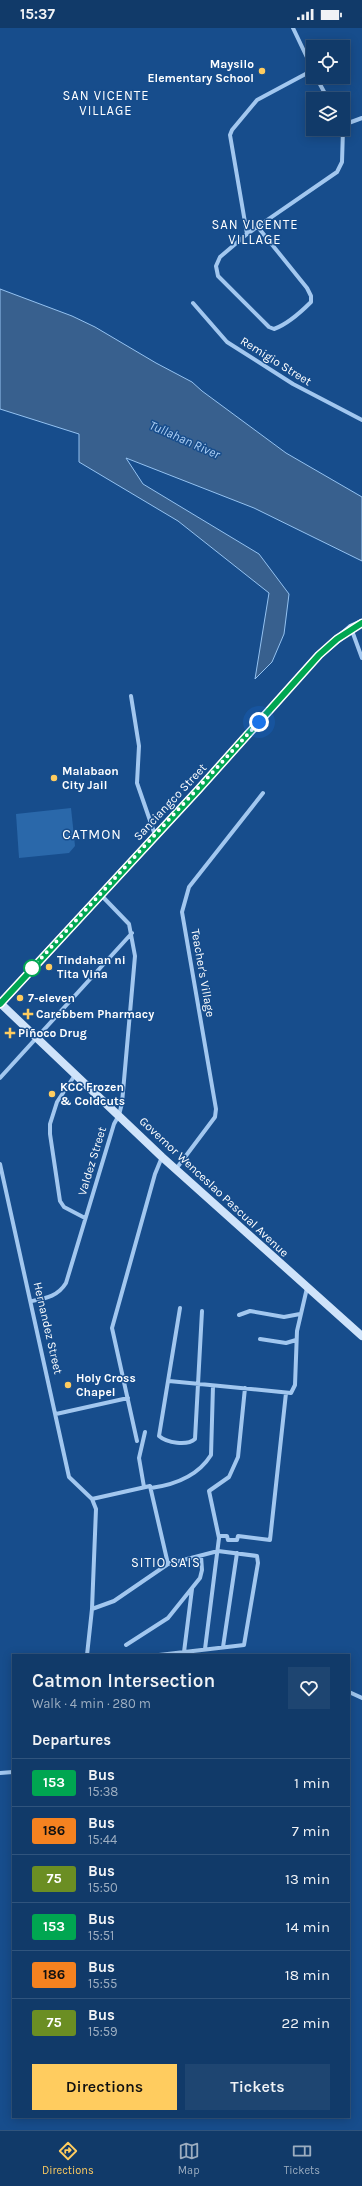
<!DOCTYPE html>
<html lang="en">
<head>
<meta charset="utf-8">
<style>
	:root { --surface:#113a69; --page:#1e4571; --text:#f1f3f6; --muted:#9cadc0; --line:#30547d; --accent:#ffcc5f }
	body { margin:0; font-family:Karla,sans-serif; background:var(--page); color:var(--text); height:100vh; display:flex; flex-direction:column; font-size:15px; white-space:nowrap }
	* { box-sizing:border-box; margin:0 }
	p { font-size:13px; color:var(--muted) }
	.icon { flex:none; width:22px; height:22px; fill:none; stroke:currentColor; stroke-width:2; stroke-linecap:round; stroke-linejoin:round }
	.map { position:relative; flex:1; overflow:hidden }
	.details { position:absolute; left:12px; top:1626px; width:338px; height:464px; display:flex; flex-direction:column; background:var(--surface); border-radius:0px; box-shadow:0 2px 10px #0003,0 0 0 1px var(--line) }
	.details>* { flex:none }
	.badge { padding:0 8px; border-radius:3px; font-size:14px; line-height:26px }
	.controls { position:absolute; left:306px; top:12px; display:grid; gap:8px }
	.controls a { display:grid; place-items:center; width:44px; height:44px; border-radius:0px; background:var(--surface); box-shadow:0 2px 10px #0003,0 0 0 1px var(--line); font-size:20px }
	.you { position:absolute; width:20px; height:20px; margin:-10px; border:3px solid #fff; border-radius:50%; background:#1a73e8; box-shadow:0 0 0 6px #1a73e833 }
	.map>.badge { position:absolute; translate:-50% -50%; box-shadow:0 0 0 2px #fff }
	h2 { padding:0 20px; font-size:15px; line-height:36px }
	.round { display:grid; place-items:center; flex:none; width:42px; height:42px; border-radius:0px; background:var(--page) }
	.headline { display:flex; align-items:center; justify-content:space-between; height:68px; padding:0 20px }
	h1 { font-size:19px; font-weight:600; line-height:30px }
	.cta { display:flex; gap:8px; margin-top:auto; padding:8px 20px }
	.cta a { flex:1; height:46px; border-radius:0px; background:var(--accent); color:#111; font-size:16px; font-weight:600; line-height:46px; text-align:center }
	.cta a+a { background:var(--page); color:var(--text) }
	ul { padding:0; list-style:none }
	li { display:flex; align-items:center; gap:12px; height:48px; padding:0 20px; border-top:1px solid var(--line) }
	li div { flex:1 }
	li b { display:block; font-size:15px }
	li em { font-style:normal }
	li .badge { min-width:44px; font-weight:700; text-align:center }
	.status { display:flex; justify-content:space-between; align-items:center; height:28px; padding:0 20px; background:var(--surface); direction:ltr }
	.status svg { height:11px; fill:currentColor }
	.tab-bar { display:flex; justify-content:space-around; align-items:center; height:56px; border-top:1px solid var(--line); background:var(--surface); font-size:11px; color:var(--muted) }
	.tab-bar a { display:grid; justify-items:center; gap:2px }
	.tab-bar .on { color:var(--accent) }
	.map>svg:first-child { display:block }
	.green { fill:#2a68aa }
	.water { fill:#38608e; stroke:#94c2f1 }
	.lines { fill:none; stroke-linecap:round; stroke-linejoin:round }
	.minor { stroke:#a2c7ef; stroke-width:4 }
	.secondary { stroke:#cfe3fa; stroke-width:8 }
	.line-casing { stroke:#fff; stroke-width:9 }
	.line { stroke:#00a651; stroke-width:6 }
	.walk { stroke:#fff; stroke-width:4; stroke-dasharray:0 7.2 }
	.poi-dot { fill:#ffcc5f; stroke:#174d8c; stroke-width:1.5 }
	.stop-dot { fill:#fff; stroke:#00a651; stroke-width:2 }
	.labels { text-anchor:middle; stroke-width:3; stroke-linejoin:round; paint-order:stroke }
	.poi-label { font-size:12px; font-weight:bold; fill:#fff; stroke:#174d8c; text-anchor:start }
	.street-label { font-size:12px; fill:#fff; stroke:#174d8c }
	.neighbourhood-label { font-size:13px; letter-spacing:1px; fill:#fff; stroke:#174d8c }
	.water-label { font-size:13px; font-style:italic; fill:#add0f6; stroke:#174d8c }
	.quarter-label { font-size:14px; letter-spacing:1px; fill:#fff; stroke:#174d8c }
</style>
</head>
<body>
<div class="status"><b>15:37</b><svg viewBox="0 0 49 12"><path d="M0 12V9h3v3zM5 12V6h3v6zM10 12V3h3v9zM15 12V0h3v12zM26 1h20v11H26zM47 4h2v5h-2z"/></svg></div>
<div class="map">
<svg width="362" height="2102" viewBox="0 0 362 2102">
	<rect width="100%" height="100%" fill="#174d8c"/>
	<path class="green" d="M71,780L75,818L69,825L19,830L16,786Z"/>
	<path class="water" d="M0,261L72,288L95,299L156,335L192,354L202,363L286,425L362,469V533L254,480L126,430L143,456L259,526L289,566L284,606L272,634L255,651L269,565L178,493L79,434V406L0,381Z"/>
	<g class="lines">
		<path class="minor" d="M293,0L313,42
			M316,49L328,71
			M343,97L362,90
			M257,198L307,260L311,268V274C301,284 288,296 274,301L269,299L218,248L216,238L220,229L247,206L337,144L342,134L343,101
			M247,206L230,107L232,102L257,72L313,42
			M193,275L227,314L293,356L362,392
			M351,600L362,630
			M131,668L139,718L137,755L155,807
			M75,1047L57,1074L50,1096V1106L60,1173L64,1179L85,1190
			M0,1050L132,905
			M0,1136L69,1449L92,1471L96,1481L92,1581L87,1627
			M176,1141L215,1089L216,1081L182,884L189,859L263,765
			M32,1273C47,1270 58,1268 66,1255L114,1096L119,1087L122,1075L135,928L129,896L101,867
			M180,1280L159,1408C167,1415 187,1418 195,1411L202,1283
			M239,1287L250,1283L284,1289L300,1286
			M260,1311L286,1315L296,1312
			M169,1353L291,1365L295,1357L297,1303L307,1260
			M56,1386L128,1370
			M137,1413L112,1300L155,1146L162,1129
			M144,1459L139,1430L145,1404
			M151,1460C173,1457 198,1448 211,1427L213,1358
			M92,1471L150,1458L168,1536
			M219,1508H227L228,1512H237L238,1508L270,1512L286,1365
			M92,1581L114,1573L168,1536L218,1523L257,1528L258,1535L244,1617L159,1627
			M126,1617L168,1590L200,1550L202,1542L201,1528
			M223,1619L237,1525
			M205,1621L219,1510L209,1463L229,1449L238,1429L245,1360
			M184,1624L192,1561
			M349,1664L362,1670
			M0,1745L13,1744"/>
		<path class="secondary" d="M0,975L162,1129L362,1308
			M0,976L198,762L319,627L351,600L362,595"/>
	</g>
	<g class="lines">
		<defs>
			<path id="line" d="M0,976L198,762L319,627L337,611L362,595"/>
		</defs>
		<use href="#line" class="line-casing"/>
		<use href="#line" class="line"/>
		<path class="walk" d="M32,940L259,694"/>
	</g>
	<g class="poi-dot">
		<circle cx="262" cy="43" r="4"/>
		<circle cx="54" cy="750" r="4"/>
		<circle cx="49" cy="939" r="4"/>
		<circle cx="20" cy="970" r="4"/>
		<path d="M26 980h4v4h4v4h-4v4h-4v-4h-4v-4h4z"/>
		<path d="M8 999h4v4h4v4h-4v4h-4v-4h-4v-4h4z"/>
		<circle cx="52" cy="1066" r="4"/>
		<circle cx="68" cy="1357" r="4"/>
	</g>
	<circle class="stop-dot" cx="32" cy="940" r="8"/>
	<g class="labels">
		<g class="poi-label">
			<text x="254" y="40" text-anchor="end">Maysilo<tspan x="254" dy="14">Elementary School</tspan></text>
			<text x="62" y="747">Malabaon<tspan x="62" dy="14">City Jail</tspan></text>
			<text x="57" y="936">Tindahan ni<tspan x="57" dy="14">Tita Vina</tspan></text>
			<text x="28" y="974">7-eleven</text>
			<text x="36" y="990">Carebbem Pharmacy</text>
			<text x="18" y="1009">Piñoco Drug</text>
			<text x="60" y="1063">KCC Frozen<tspan x="60" dy="14">&amp; Coldcuts</tspan></text>
			<text x="76" y="1354">Holy Cross<tspan x="76" dy="14">Chapel</tspan></text>
		</g>
		<g class="street-label">
			<text transform="translate(276 333) rotate(32)" y="4">Remigio Street</text>
			<text transform="translate(170 774) rotate(-47)" y="4">Sanciangco Street</text>
			<text transform="translate(203 945) rotate(80)" y="4">Teacher's Village</text>
			<text transform="translate(92 1133) rotate(-73)" y="4">Valdez Street</text>
			<text transform="translate(214 1159) rotate(43)" y="4">Governor Wenceslao Pascual Avenue</text>
			<text transform="translate(48 1300) rotate(77)" y="4">Hernandez Street</text>
		</g>
		<g class="neighbourhood-label">
			<text x="106" y="72">SAN VICENTE<tspan x="106" dy="15">VILLAGE</tspan></text>
			<text x="255" y="201">SAN VICENTE<tspan x="255" dy="15">VILLAGE</tspan></text>
			<text x="166" y="1539">SITIO SAIS</text>
		</g>
		<g class="water-label">
			<text transform="translate(185 411) rotate(24)" y="5">Tullahan River</text>
		</g>
		<g class="quarter-label">
			<text x="92" y="811">CATMON</text>
		</g>
	</g>
</svg>
<div class="controls">
<a><svg class="icon" aria-label="locate" viewBox="0 0 24 24"><circle cx="12" cy="12" r="6"/><path d="M12 2v4M12 18v4M2 12h4M18 12h4"/></svg></a>
<a><svg class="icon" aria-label="layers" viewBox="0 0 24 24"><path d="M12 4l9 5-9 5-9-5zM3 14l9 5 9-5"/></svg></a>
</div>
<div class="you" style="left:259px;top:694px"></div>
<section class="details">
<div class="headline"><div><h1>Catmon Intersection</h1><p>Walk · 4 min · 280 m</p></div><a class="round"><svg class="icon" aria-label="heart" viewBox="0 0 24 24"><path d="M12 20l-8-8c-3-5 5-10 8-4 3-6 11-1 8 4z"/></svg></a></div>
<h2>Departures</h2>
<ul>
<li><span class="badge" style="background:#00a651;color:#fff">153</span><div><b>Bus</b><p>15:38</p></div><em>1 min</em></li>
<li><span class="badge" style="background:#f58220;color:#111">186</span><div><b>Bus</b><p>15:44</p></div><em>7 min</em></li>
<li><span class="badge" style="background:#6b8e23;color:#fff">75</span><div><b>Bus</b><p>15:50</p></div><em>13 min</em></li>
<li><span class="badge" style="background:#00a651;color:#fff">153</span><div><b>Bus</b><p>15:51</p></div><em>14 min</em></li>
<li><span class="badge" style="background:#f58220;color:#111">186</span><div><b>Bus</b><p>15:55</p></div><em>18 min</em></li>
<li><span class="badge" style="background:#6b8e23;color:#fff">75</span><div><b>Bus</b><p>15:59</p></div><em>22 min</em></li>
</ul>
<div class="cta"><a>Directions</a><a>Tickets</a></div>
</section>
</div>
<nav class="tab-bar">
<a class="on"><svg class="icon" aria-label="directions" viewBox="0 0 24 24"><path d="M12 3l9 9-9 9-9-9zM9 14v-3h6M13 9l2 2-2 2"/></svg>Directions</a>
<a><svg class="icon" aria-label="map" viewBox="0 0 24 24"><path d="M3 6l6-2 6 2 6-2v14l-6 2-6-2-6 2zM9 4v14M15 6v14"/></svg>Map</a>
<a><svg class="icon" aria-label="tickets" viewBox="0 0 24 24"><path d="M3 7h18v10H3zM15 7v10"/></svg>Tickets</a>
</nav>
</body>
</html>
